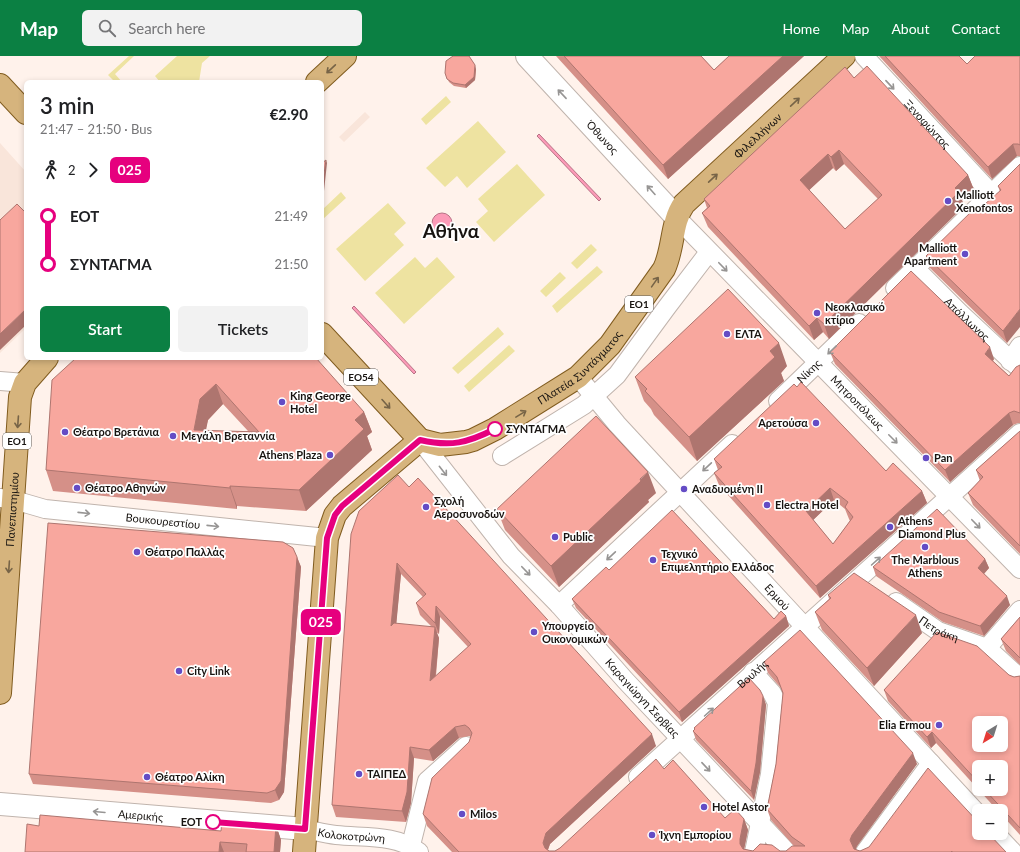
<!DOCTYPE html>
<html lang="en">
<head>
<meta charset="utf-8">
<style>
	:root { --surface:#fff; --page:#f2f2f2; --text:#202124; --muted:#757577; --accent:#0b8043 }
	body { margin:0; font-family:Lato,sans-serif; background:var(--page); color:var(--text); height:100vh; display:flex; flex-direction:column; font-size:15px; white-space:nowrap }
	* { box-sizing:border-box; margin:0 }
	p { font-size:13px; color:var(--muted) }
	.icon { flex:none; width:22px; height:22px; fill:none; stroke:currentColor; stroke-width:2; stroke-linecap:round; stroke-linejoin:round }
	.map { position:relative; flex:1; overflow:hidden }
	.sheet { position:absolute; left:24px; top:24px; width:300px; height:280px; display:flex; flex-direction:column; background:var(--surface); border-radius:6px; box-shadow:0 2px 6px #0003 }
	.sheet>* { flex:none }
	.badge { padding:0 8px; border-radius:6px; font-size:14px; line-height:26px }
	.needle { width:26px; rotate:218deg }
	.fabs { position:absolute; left:972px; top:660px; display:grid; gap:8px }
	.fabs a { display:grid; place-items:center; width:36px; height:36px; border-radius:6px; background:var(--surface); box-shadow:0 2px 6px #0003; font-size:20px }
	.map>.badge { position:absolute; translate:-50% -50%; box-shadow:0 0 0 2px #fff }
	.legs { display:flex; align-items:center; gap:6px; height:44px; padding:0 16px; font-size:13px }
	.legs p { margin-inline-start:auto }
	.summary { display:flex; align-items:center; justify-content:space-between; height:68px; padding:0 16px }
	h1 { font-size:22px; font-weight:600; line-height:30px }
	.primary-button { display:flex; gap:8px; margin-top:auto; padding:8px 16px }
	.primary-button a { flex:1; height:46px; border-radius:6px; background:var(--accent); color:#fff; font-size:16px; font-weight:600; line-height:46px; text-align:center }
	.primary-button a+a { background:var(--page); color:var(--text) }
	ul { padding:0 16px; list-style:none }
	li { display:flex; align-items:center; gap:14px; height:48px; font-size:15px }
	li i { display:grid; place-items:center; width:6px; height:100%; margin:0 5px; background:currentColor }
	li i::after { content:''; width:10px; height:10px; margin:-5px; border:3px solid; border-radius:50%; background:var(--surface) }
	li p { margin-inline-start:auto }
	li:first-child i { background:linear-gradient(#0000 50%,currentColor 0) }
	li:last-child i { background:linear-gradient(currentColor 50%,#0000 0) }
	header { display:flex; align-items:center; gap:24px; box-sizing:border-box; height:56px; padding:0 20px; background:var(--accent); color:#fff }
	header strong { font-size:19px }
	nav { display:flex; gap:22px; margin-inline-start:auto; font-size:14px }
	.search { width:280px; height:36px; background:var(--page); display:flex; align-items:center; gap:10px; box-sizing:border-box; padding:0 14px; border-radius:6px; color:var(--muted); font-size:15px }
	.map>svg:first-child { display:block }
	.built { fill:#f9e5da }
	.green { fill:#eee3a1 }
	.water { fill:#fc9ab7; stroke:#b87285 }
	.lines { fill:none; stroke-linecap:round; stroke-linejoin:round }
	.street-casing { stroke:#c0b4ad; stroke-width:20 }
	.secondary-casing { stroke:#c0b4ad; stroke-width:24 }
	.primary-casing { stroke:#815c1f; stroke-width:24 }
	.street { stroke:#fff; stroke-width:18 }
	.secondary { stroke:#fff; stroke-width:22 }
	.primary { stroke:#d6b47d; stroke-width:22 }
	.wall { fill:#d59088; fill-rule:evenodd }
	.shaded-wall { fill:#ae756f }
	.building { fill:#f8a79e; stroke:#ae756f; fill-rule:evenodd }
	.oneway { stroke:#776447 }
	.oneway2 { stroke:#979594 }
	.line-1-casing { stroke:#fff; stroke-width:9 }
	.line-1 { stroke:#e6007e; stroke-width:6 }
	.poi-dot { fill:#644cc5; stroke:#fff; stroke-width:1.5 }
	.stop-1-dot { fill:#fff; stroke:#e6007e; stroke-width:2 }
	.labels { text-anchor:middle; stroke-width:3.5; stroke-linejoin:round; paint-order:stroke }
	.shield { fill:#fff; stroke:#5d5a58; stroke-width:1 }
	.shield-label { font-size:10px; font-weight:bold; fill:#181411 }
	.street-label { font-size:11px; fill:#181411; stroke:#fff }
	.poi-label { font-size:11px; font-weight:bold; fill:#181411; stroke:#fff; text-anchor:start }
	.stop-label { font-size:11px; font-weight:bold; fill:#181411; stroke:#fff; text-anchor:start }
	.town-label { font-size:19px; font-weight:bold; fill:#181411; stroke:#fff }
</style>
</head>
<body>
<header>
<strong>Map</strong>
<div class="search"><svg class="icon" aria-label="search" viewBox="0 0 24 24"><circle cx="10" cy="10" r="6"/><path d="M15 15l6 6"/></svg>Search here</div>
<nav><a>Home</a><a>Map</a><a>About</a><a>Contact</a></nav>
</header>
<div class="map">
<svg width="1020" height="796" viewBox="0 0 1020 796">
	<rect width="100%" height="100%" fill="#fff2eb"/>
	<path class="built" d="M365,56L370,61L344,86L339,81Z
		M0,87L26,116V272L0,297Z"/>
	<path class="green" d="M129,0H134L115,18L122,26H115L108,19Z
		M177,0H210L202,7L199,26H160L155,20Z
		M446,40L451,46L426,69L421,63Z
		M478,65L506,96L467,132L457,120L445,131L426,112Z
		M517,108L545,139L494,186L476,166L488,155L478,143Z
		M341,136L346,142L322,164V154Z
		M388,147L406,167L394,178L404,189L365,225L336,193Z
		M591,188L597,194L577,213L571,207Z
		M415,201L425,212L437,201L455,221L404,268L375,237Z
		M597,210L603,216L557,257L552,250Z
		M560,216L566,222L546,241L540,235Z
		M498,271L504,278L458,318L452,312Z
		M509,289L515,295L469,336L464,330Z"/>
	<path class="water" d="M539,78L601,143L599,145L537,80Z
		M432 167a10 10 0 1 1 20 0a10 10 0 1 1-20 0Z
		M354,250L416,316L414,318L352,252Z"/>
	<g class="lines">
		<defs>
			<g id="street">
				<path id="s1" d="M864,0L991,137"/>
				<path id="s2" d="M677,162L1020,513"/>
				<path id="s3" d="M915,212L960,257L1020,313"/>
				<path d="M895,232L1020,110"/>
				<path d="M1010,305L1020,290"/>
				<path id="s4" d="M578,321L617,368L979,759"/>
				<path d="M0,325L25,327"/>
				<path id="s5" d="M778,345L859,267"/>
				<path id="s6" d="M420,384L511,500L559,549L625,624L787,796"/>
				<path d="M502,400L584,349L617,319L667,251L709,196"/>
				<path id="s7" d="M0,442L14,444L45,453L327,482"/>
				<path id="s8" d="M896,546L938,575L987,592L1020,622"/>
				<path d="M559,549L732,388"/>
				<path d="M987,592L1020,554"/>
				<path d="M753,616L772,637L777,647L770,718L754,796"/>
				<path id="s9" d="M638,721L1020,377"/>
				<path id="s10" d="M305,773C315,775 326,778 336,779C363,782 397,778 419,796"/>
				<path d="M995,777L1013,796"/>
				<path d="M411,789L427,725L466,690"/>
				<path d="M865,796L931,707"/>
			</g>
			<g id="secondary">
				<path id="s11" d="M527,0L677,162"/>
				<path id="s12" d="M0,748L305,773"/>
			</g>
			<g id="primary">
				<path d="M317,26L345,0"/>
				<path d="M0,29L26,57"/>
				<path d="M322,278L420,384"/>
				<path id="s13" d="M420,384L440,389L466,386L473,384L495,373L578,321L610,289L664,213C674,192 671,166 684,148L844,0"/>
				<path id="s14" d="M0,637L20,341L25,327L47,302"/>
				<path d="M304,796L327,482L335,459L342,450L420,384"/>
			</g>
		</defs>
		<use href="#street" class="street-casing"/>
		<use href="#secondary" class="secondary-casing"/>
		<use href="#primary" class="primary-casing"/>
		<use href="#street" class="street"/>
		<use href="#secondary" class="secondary"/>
		<use href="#primary" class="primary"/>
	</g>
	<path class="wall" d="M556,0H701L714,14L729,0H804L668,123Z
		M879,0H959L967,8L1020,0V100H1017L992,123L880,1Z
		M476,13L475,24L466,32L454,30L449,26L445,17Z
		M854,22L968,119L974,134L962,144L964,150L829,283L823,276L814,284L708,171L702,157L707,152L704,143ZM844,108L878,143L845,173L809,134L833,112L836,115Z
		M1020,108L1007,287L930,212L926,200L1000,136L998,130Z
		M830,296L994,303L993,305L1009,320L1020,309V367H1018L1013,369L950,426L835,308Z
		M76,302L364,356L372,376L367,380L372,394L306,455L237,450V453L53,435L46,414ZM223,348L248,375H205L208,364Z
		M787,310L781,317L784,325L697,405L654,359L651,353L644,345L635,321Z
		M1020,375V498L973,449L968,437L980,425L976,414Z
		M714,403L922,435L927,447L820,542L719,429L714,417L718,414ZM834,444L845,453L849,463L850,465L833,488L813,464Z
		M409,431L656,690L550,788L548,794L549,795H555L560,792L664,713L725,762L744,763L748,774L744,793L753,795H786L794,790L771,764L767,753L776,708L783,637L781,632L768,617L764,606L917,708L857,790L855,793L860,795L1006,796H452L427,770L423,758L469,686L471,681L469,680L459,682L433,705L414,702L411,747L406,766L336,761L332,749ZM401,518L423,541L416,547L420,559L432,571L396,568ZM440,561L468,591L436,620L439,582L436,576L439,578Z
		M656,437L648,444L649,446L559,531L505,474L497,453Z
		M297,501L301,511L284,736L279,744L271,747L33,728L29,718Z
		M985,503L989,512L984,518L1010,549L984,580L943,566L876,520L873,511Z
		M609,514L774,563L786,560L789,570L682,666L576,552L572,543Z
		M828,539L922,577L874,630L822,574L815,556L829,543Z
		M1020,561V609L1006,595L1001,583Z
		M1009,619L1014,621L1020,620V779L1001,758V755H998L936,687L931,692L888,645L884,634ZM979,711L1001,733H979Z
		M763,640L766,649L760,716L754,744L696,684L693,675L694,674V672Z
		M276,769L281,784L280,796H25L39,770L221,775Z"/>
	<path class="shaded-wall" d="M783,0H804L668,123L663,109Z
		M475,9L476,13L475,24L466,32L465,29Z
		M1013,88L1017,100L992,123L988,111Z
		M839,94L844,108L836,115L831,101Z
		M828,98L833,112L805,138L800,124Z
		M326,104L327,107L324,135L322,137V132Z
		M968,119L974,134L962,144L964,150L829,283L824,268L955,132Z
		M26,253V269L0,294V278Z
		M1020,253V271L1007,287L1003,275Z
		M817,262L823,276L814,284L809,270Z
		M779,287L787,310L781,317L784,325L697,405L689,381L770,295Z
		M990,291L994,303L989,310L985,298Z
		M216,328L223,348L208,364L202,395L194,374L200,343Z
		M364,356L372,376L367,380L372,394L306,455L299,434L355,364Z
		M1009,357L1013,369L950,426L945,414Z
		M648,416L656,437L648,444L649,446L559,531L551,510Z
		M230,430L237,450V453L230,432Z
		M830,432L834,444L810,467L806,455Z
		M922,435L927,447L820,542L816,530Z
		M297,501L301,511L284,736L279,744L275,734Z
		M985,503L989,512L981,521L978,512Z
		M397,507L401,518L395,582L391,570Z
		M1007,540L1010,549L984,580L980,570Z
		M436,550L440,561L439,578L435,567Z
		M916,559L922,577L874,630L867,612Z
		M786,560L789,570L682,666L679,656Z
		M435,571L439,582L434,636L430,625Z
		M763,640L766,649L760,716L754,744L751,735Z
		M455,671L459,682L433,705L429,694Z
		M932,676L936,687L931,692L927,681Z
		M652,678L656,690L550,788L547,796L543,787L546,777Z
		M410,691L414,702L411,747L406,766L402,755Z
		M913,697L917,708L857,790L855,795L850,784L852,779Z
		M744,763L748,774L744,794L740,788V783Z
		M276,769L281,784L280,796H274Z
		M220,786L224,796H219Z"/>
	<path class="building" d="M453,0H469L475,9L474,21L465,29L453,27L447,23L445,17L446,5Z
		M564,0H701L714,14L729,0H783L663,109Z
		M885,0H959L967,8L975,0H1020V89L1018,88H1013L988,111Z
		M867,10L968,119L955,132L959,136L824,268L817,262L809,270L702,157L710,150L704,143L845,11L854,22ZM839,94L882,139L845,173L800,124L828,98L831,101Z
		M326,104L322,132V107Z
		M1020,108V253L1003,275L926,200L974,153L977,155L1001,134L998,130Z
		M17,148L26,157V253L0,278V164Z
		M911,215L990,291L985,298L1009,320L1016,311L1020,309V357L1014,355L1009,357L945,414L830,296Z
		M728,233L779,287L770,295L775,301L689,381L645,335L647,333L635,321Z
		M76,302H316L364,356L355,364L364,373L299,434L230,430V432L46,414L52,324ZM216,328L259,376L194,374L200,343Z
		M801,326L886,415L893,407L922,435L816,530L714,417L722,411L714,403L794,328L797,331ZM830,432L848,446L845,451L853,461L833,488L806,455Z
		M596,360L648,416L640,423L641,425L551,510L497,453Z
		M1020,375V490L968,437L983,421L976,414Z
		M398,419L409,431L418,422L652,678L546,777L543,787L545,792L549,795H555L560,792L656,703L664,713L673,704L725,762L735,753L744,763L740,783V788L743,793L753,795L760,788L772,789L780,795H786L792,790H805L792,781L767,753L776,708L783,637L777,621L764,606L800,574L913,697L852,779L850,784L854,793L860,795L869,791L928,712L979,767V777H988L1006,796H952V795L951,796H459L423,758L432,722L469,686L472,677L469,672L465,669L455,671L429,694L410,691L407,736L402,755L332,749L351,478L359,455ZM397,507L426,538L416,547L435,567L436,550L471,588L430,625L435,571L394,567L391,570Z
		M937,453L985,503L978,512L1007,540L980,570L939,556L873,511Z
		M672,454L774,563L781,555L786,560L679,656L572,543L606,511L609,514Z
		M48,467L283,486L293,492L297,501L281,725L275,734L267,737L29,718Z
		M854,517L916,559L867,612L815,556L831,542L828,539Z
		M1020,561V602L1001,583Z
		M937,576L977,590L1009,619L1014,621L1020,620V772L984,733H1001V711H979V727L932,676L927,681L884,634ZM979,667H1001V689H979Z
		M749,622L760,634L763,640L756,707L751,735L693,675L695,673L694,672Z
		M40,759L221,775L222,764L276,769L274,796H246L247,788L220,786L219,796H25L27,768L39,770Z"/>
	<defs><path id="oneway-shaft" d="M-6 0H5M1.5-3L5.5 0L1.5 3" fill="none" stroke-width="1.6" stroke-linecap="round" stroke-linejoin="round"/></defs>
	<g class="oneway">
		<use href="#oneway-shaft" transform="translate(331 13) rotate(137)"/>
		<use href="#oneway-shaft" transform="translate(795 46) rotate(-43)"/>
		<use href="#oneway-shaft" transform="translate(713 122) rotate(-43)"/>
		<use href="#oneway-shaft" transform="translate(655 226) rotate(-55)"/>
		<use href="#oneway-shaft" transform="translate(386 348) rotate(48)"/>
		<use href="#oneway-shaft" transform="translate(521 358) rotate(-31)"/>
		<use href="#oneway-shaft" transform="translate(18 366) rotate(94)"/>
		<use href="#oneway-shaft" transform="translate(9 511) rotate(94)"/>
	</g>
	<g class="oneway2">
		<use href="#oneway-shaft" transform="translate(890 29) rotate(47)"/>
		<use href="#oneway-shaft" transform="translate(562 38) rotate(-133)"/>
		<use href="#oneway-shaft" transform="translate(651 134) rotate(-132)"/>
		<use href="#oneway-shaft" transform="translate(723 211) rotate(46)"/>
		<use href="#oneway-shaft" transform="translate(832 294) rotate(136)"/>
		<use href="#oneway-shaft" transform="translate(893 383) rotate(45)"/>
		<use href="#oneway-shaft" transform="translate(707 411) rotate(137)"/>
		<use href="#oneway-shaft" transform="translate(443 415) rotate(52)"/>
		<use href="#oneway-shaft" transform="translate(84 457) rotate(6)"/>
		<use href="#oneway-shaft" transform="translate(976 468) rotate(46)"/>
		<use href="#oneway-shaft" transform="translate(213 470) rotate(6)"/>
		<use href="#oneway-shaft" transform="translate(611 500) rotate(137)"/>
		<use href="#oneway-shaft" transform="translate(876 505) rotate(-42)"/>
		<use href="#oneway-shaft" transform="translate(526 515) rotate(46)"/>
		<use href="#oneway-shaft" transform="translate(709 656) rotate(-42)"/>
		<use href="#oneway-shaft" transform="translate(706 711) rotate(47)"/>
		<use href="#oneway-shaft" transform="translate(99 756) rotate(-175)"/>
	</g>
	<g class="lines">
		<defs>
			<path id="line-1" d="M213,766L305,773L327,482L335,459L342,450L420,384C451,391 467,387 495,373"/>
		</defs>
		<use href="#line-1" class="line-1-casing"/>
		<use href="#line-1" class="line-1"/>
	</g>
	<g class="poi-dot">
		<circle cx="948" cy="145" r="4"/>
		<circle cx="965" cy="198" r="4"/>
		<circle cx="817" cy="257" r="4"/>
		<circle cx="727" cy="278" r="4"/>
		<circle cx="282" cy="346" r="4"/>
		<circle cx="816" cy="367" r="4"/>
		<circle cx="65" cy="376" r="4"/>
		<circle cx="173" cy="380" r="4"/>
		<circle cx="330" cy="399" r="4"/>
		<circle cx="926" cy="402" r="4"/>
		<circle cx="77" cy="432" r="4"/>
		<circle cx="684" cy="433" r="4"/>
		<circle cx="767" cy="449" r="4"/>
		<circle cx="426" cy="451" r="4"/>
		<circle cx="890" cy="471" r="4"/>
		<circle cx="555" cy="481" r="4"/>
		<circle cx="925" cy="491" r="4"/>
		<circle cx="137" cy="496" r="4"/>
		<circle cx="653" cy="504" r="4"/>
		<circle cx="534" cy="576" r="4"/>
		<circle cx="179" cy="615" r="4"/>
		<circle cx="939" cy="669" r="4"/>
		<circle cx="359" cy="718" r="4"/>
		<circle cx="147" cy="721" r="4"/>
		<circle cx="704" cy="751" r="4"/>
		<circle cx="462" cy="758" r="4"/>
		<circle cx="652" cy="779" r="4"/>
	</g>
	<g class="stop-1-dot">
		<circle cx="495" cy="373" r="7"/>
		<circle cx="213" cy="766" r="7"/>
	</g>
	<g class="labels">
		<g class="shield">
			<rect x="625" y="240" width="28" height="16" rx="3"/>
			<rect x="344" y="313" width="34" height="16" rx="3"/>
			<rect x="3" y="377" width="28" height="16" rx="3"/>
		</g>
		<g class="shield-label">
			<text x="639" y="252">ΕΟ1</text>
			<text x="361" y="325">ΕΟ54</text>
			<text x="17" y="389">ΕΟ1</text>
		</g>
		<g class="street-label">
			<text dy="4" stroke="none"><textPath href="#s1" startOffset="93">Ξενοφώντος</textPath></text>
			<text dy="4" stroke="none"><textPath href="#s13" startOffset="484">Φιλελλήνων</textPath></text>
			<text dy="4" stroke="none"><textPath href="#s11" startOffset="111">Όθωνος</textPath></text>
			<text dy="4" stroke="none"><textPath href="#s3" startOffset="73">Απόλλωνος</textPath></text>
			<text dy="4" stroke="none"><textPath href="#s13" startOffset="184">Πλατεία Συντάγματος</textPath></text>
			<text dy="4" stroke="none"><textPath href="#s5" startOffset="43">Νίκης</textPath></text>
			<text dy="4" stroke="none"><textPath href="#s2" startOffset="258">Μητροπόλεως</textPath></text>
			<text dy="4" stroke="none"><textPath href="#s14" startOffset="184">Πανεπιστημίου</textPath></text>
			<text dy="4" stroke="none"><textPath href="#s7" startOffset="165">Βουκουρεστίου</textPath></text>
			<text dy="4" stroke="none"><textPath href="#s4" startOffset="297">Ερμού</textPath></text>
			<text dy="4" stroke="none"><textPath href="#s8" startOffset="51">Πετράκη</textPath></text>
			<text dy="4" stroke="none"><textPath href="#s9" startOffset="154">Βουλής</textPath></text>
			<text dy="4" stroke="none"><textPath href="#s6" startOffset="341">Καραγιώργη Σερβίας</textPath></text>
			<text dy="4" stroke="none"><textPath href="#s12" startOffset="141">Αμερικής</textPath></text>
			<text dy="4" stroke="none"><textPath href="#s10" startOffset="47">Κολοκοτρώνη</textPath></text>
		</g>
		<g class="poi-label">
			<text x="956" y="143">Malliott<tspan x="956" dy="13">Xenofontos</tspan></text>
			<text x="957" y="196" text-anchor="end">Malliott<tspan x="957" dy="13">Apartment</tspan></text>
			<text x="825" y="255">Νεοκλασικό<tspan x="825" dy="13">κτίριο</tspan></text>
			<text x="735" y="282">ΕΛΤΑ</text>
			<text x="290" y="344">King George<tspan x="290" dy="13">Hotel</tspan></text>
			<text x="808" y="371" text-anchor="end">Αρετούσα</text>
			<text x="73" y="380">Θέατρο Βρετάνια</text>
			<text x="181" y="384">Μεγάλη Βρεταννία</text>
			<text x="322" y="403" text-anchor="end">Athens Plaza</text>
			<text x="934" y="406">Pan</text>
			<text x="85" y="436">Θέατρο Αθηνών</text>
			<text x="692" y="437">Αναδυομένη ΙΙ</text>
			<text x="434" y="449">Σχολή<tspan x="434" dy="13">Αεροσυνοδών</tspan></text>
			<text x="775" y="453">Electra Hotel</text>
			<text x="898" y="469">Athens<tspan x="898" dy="13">Diamond Plus</tspan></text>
			<text x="563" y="485">Public</text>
			<text x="145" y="500">Θέατρο Παλλάς</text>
			<text x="661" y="502">Τεχνικό<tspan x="661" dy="13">Επιμελητήριο Ελλάδος</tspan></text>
			<text x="925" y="508" text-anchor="middle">The Marblous<tspan x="925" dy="13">Athens</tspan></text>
			<text x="542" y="574">Υπουργείο<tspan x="542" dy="13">Οικονομικών</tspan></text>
			<text x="187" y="619">City Link</text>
			<text x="931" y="673" text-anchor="end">Elia Ermou</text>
			<text x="367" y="722">ΤΑΙΠΕΔ</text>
			<text x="155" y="725">Θέατρο Αλίκη</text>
			<text x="712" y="755">Hotel Astor</text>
			<text x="470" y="762">Milos</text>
			<text x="660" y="783">Ίχνη Εμπορίου</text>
		</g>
		<g class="stop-label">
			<text x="506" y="377">ΣΥΝΤΑΓΜΑ</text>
			<text x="202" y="770" text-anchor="end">ΕΟΤ</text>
		</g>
		<g class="town-label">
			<text x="451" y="182">Αθήνα</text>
		</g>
	</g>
</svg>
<div class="fabs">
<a><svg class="needle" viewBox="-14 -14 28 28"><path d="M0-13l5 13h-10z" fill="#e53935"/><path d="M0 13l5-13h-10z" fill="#757577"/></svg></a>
<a>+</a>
<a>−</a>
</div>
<b class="badge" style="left:321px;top:566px;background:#e6007e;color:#fff">025</b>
<section class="sheet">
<div class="summary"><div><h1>3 min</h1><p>21:47 – 21:50 · Bus</p></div><b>€2.90</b></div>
<div class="legs"><svg class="icon" aria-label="walk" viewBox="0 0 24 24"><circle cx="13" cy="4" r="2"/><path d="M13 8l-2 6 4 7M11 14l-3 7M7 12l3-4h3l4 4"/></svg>2<svg class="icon" aria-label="forward" viewBox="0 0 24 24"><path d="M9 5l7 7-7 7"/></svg><b class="badge" style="background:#e6007e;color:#fff">025</b></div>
<ul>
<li><i style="color:#e6007e"></i><b>ΕΟΤ</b><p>21:49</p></li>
<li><i style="color:#e6007e"></i><b>ΣΥΝΤΑΓΜΑ</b><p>21:50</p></li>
</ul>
<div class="primary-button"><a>Start</a><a>Tickets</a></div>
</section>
</div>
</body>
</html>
